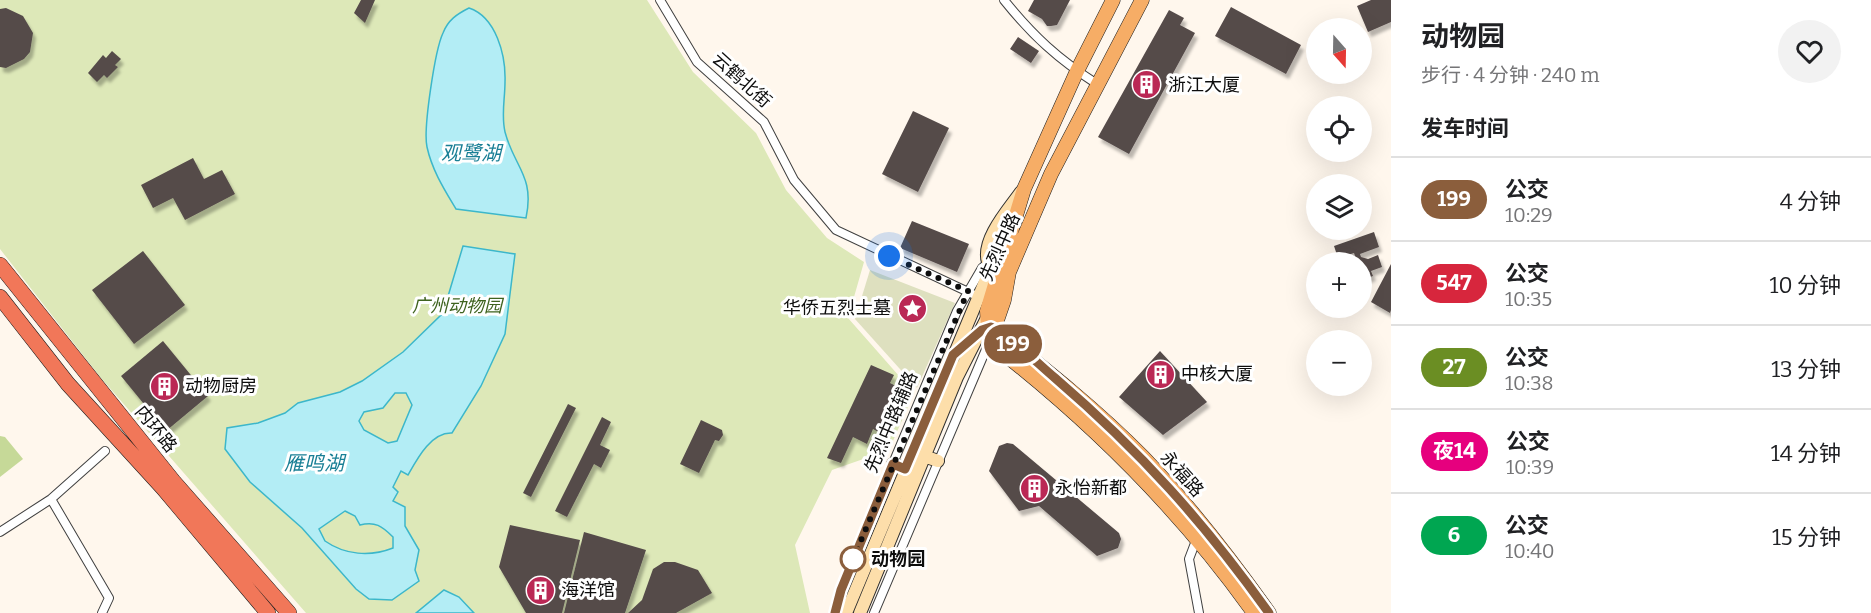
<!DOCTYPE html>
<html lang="zh">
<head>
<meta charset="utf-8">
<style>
	:root { --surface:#fff; --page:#f2f2f2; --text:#202124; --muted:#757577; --line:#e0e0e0 }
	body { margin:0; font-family:Bitter,"Noto Sans SC",serif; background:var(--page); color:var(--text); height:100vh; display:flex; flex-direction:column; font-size:22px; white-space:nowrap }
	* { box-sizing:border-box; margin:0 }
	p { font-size:20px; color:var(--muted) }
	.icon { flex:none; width:33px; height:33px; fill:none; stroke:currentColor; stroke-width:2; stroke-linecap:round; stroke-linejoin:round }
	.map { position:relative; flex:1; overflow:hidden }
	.panel { display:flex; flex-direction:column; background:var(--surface); width:480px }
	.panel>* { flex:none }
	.badge { padding:0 12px; border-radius:20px; font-size:21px; line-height:39px }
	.needle { width:39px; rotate:160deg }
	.controls { position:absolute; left:1306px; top:18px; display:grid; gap:12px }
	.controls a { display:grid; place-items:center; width:66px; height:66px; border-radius:50%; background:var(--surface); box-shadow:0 6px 24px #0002; font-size:30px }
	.you { position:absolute; width:30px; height:30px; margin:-15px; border:4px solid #fff; border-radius:50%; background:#1a73e8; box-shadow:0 0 0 9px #1a73e833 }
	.map>.badge { position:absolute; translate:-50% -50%; box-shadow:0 0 0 3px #fff }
	h2 { padding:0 30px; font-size:22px; line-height:54px }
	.round { display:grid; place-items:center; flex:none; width:63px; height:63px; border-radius:32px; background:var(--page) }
	.overview { display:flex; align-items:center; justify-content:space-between; height:102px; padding:0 30px }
	h1 { font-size:28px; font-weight:700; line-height:45px }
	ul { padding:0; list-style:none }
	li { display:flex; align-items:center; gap:18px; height:84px; padding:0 30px; border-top:2px solid var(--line) }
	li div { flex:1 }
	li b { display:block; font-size:22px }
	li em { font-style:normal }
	li .badge { min-width:66px; font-weight:700; text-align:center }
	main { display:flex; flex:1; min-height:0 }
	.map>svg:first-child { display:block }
	.green { fill:#dde8b8 }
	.forest { fill:#c6d998 }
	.cemetery { fill:#dee0bf }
	.water { fill:#b3edf5; stroke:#3cb7ca; stroke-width:1.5; fill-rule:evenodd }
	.building { fill:#554b4a; filter:url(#shadow) }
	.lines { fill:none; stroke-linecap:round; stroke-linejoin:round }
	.street-casing { stroke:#404040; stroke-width:10 }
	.secondary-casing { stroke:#2f2f2f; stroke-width:14 }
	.primary-casing { stroke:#1e1e1e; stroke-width:15 }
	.highway-casing { stroke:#1e1e1e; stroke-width:16 }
	.street { stroke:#fff; stroke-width:8 }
	.secondary { stroke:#fddeaa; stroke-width:12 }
	.primary { stroke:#f6ad66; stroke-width:14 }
	.highway { stroke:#f17759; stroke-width:15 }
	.line-casing { stroke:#fff; stroke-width:14 }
	.line { stroke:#8b5e3c; stroke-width:9 }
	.walk { stroke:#0d0d0d; stroke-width:6; stroke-dasharray:0 10.8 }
	.stop-dot { fill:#fff; stroke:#8b5e3c; stroke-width:3 }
	.labels { text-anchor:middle; stroke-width:6; stroke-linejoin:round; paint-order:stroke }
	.street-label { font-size:18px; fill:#0d0d0d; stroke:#fff }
	.poi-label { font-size:18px; fill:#0d0d0d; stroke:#fff; text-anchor:start }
	.park-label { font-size:18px; font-style:italic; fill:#3f631f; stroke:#fff }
	.stop-label { font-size:18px; font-weight:bold; fill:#0d0d0d; stroke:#fff; text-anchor:start }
	.water-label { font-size:20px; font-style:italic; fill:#197f95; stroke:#fff }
</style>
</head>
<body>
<main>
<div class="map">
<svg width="1391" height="613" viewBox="0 0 1391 613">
	<defs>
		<filter id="shadow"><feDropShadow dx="3" dy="5" stdDeviation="1.5" flood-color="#0004"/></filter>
	</defs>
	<rect width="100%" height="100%" fill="#fff7ed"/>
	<path class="green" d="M0,0H647L693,72L756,133L786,190L827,238L864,262L848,318L914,393L889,450L832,470L795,545L810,613H306L101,378L0,249Z"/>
	<path class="forest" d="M0,436L5,437L23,459L0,477Z"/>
	<path class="cemetery" d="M870,270L955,303L917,388L855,319Z"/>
	<path class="water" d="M469,8C496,17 506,55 505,82C505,99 501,115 505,132C514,167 535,176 526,218L456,209C444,189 432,170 427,147C423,129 435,50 443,33C448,20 457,14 469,8Z
		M463,246L515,254L505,334L481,386L452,433C431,432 417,459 408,475L401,471L393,487L398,492L393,501L405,507V526L419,550L415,570L419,581L392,600L369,599L356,589L302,528L250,482L225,449L227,428L258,423L285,413L298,403L340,392L362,381L403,352L443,313ZM395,393H406L412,405L397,441L388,443L364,430L359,421L364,412L383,408ZM345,511L355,516L360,525C375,521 382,526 393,537V548C370,557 345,555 325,541L319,529Z
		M444,590L459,597L474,613H416Z"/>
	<path class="building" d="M361,0H375L365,23L354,13Z
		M1034,0H1070L1057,25L1051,26H1047L1042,19L1028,11Z
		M1371,0H1391V22L1368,32L1357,6Z
		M1231,7L1301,45L1286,74L1215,36Z
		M6,8L23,16L33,33L30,52L24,59L6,68L0,67V9Z
		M1169,10L1184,18L1180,25L1195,33L1129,154L1098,137Z
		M1018,37L1039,51L1031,63L1010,49Z
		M112,51L121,59L115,65L118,67L107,78L104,75L97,82L88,73L103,55L106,58Z
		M913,111L949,128L918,192L882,174Z
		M193,158L204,179L222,170L235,194L185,220L173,198L153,208L141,185Z
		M912,221L969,244L957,272L900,248Z
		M1374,232L1379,247L1360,254L1361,257L1368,259L1378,255L1382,267L1371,271L1373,276L1362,280V262H1352L1356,259L1354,253L1338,258L1334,246Z
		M143,251L185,305L134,344L92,290Z
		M1391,264V310L1390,313L1371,302Z
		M163,341L208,396L166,431L121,376Z
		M1160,351L1207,402L1163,435L1119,397Z
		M871,365L894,375L890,383L904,390L884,435L873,429L867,444L853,437L841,463L827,458Z
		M568,404L576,408L531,497L523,493Z
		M602,417L611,422L600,445L610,450L601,468L594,464L567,517L555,511Z
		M701,420L722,430L723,435L719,441L715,440L699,473L680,464Z
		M1007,443L1013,444L1119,533L1121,539L1118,548L1097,556L1039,506L1019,511L989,471L999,446Z
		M510,525L580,540L562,613H526L499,567Z
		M584,532L646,550L625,613H564Z
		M664,562H675L698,570L712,593L676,613H628L642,600L653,569Z"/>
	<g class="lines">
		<defs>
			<path id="street" d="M660,0L697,62L764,122L794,180L836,230L979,297
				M1004,0C1033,36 1058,59 1097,84
				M51,499L109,598L102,613
				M0,532L51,499L105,451
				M1197,538L1189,559L1199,613
				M835,613L859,544L957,311L982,268L992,259
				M874,613L990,340"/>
			<path id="secondary" d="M1008,272L998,270L988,262C981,240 1009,209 1021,192
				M924,456L938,461
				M893,464L905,469
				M846,613L1005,234
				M860,613L957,377L988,316"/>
			<path id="primary" d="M1113,0L1077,71L1024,189L987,311L989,342C1090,420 1180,509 1254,613
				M1142,0L1051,174L1009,272L1004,300L994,329C1045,369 1097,410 1143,457C1189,505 1230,558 1269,613"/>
			<path id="highway" d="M0,265L173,481L289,613
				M0,297L68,384L163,488L268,613"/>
		</defs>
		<use href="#street" class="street-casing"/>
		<use href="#secondary" class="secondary-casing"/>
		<use href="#primary" class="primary-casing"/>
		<use href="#highway" class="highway-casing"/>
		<use href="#street" class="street"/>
		<use href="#secondary" class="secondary"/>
		<use href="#primary" class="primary"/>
		<use href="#highway" class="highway"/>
	</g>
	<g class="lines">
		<defs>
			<path id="line" d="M835,613L841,590L893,464L905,469L953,355L982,330L991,327C1012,337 1037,363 1055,378C1141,452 1203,521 1269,613"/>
		</defs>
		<use href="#line" class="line-casing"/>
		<use href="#line" class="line"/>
		<path class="walk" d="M853,559L968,291L889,256"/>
	</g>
	<defs>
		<symbol id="building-disc" viewBox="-11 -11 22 22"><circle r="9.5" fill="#ba2855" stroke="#fff"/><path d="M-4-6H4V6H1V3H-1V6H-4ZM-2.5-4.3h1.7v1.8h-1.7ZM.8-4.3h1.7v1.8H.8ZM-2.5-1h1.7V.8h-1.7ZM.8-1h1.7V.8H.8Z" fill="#fff"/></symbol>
		<symbol id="sight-disc" viewBox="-11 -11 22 22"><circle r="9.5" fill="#ba2855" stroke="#fff"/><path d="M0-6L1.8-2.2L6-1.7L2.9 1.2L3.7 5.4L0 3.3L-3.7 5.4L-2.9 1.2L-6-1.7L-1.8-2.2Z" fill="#fff"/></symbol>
	</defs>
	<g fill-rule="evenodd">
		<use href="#building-disc" x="1130" y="68" width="33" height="33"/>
		<use href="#sight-disc" x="896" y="292" width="33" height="33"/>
		<use href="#building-disc" x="1144" y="358" width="33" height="33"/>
		<use href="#building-disc" x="148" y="370" width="33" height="33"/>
		<use href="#building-disc" x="1018" y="472" width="33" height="33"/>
		<use href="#building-disc" x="524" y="574" width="33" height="33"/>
	</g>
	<circle class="stop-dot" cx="853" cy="559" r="12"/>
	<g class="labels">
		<g class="street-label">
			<text transform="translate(742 80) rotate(42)" y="6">云鹤北街</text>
			<text transform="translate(1000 247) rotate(-66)" y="6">先烈中路</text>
			<text transform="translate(891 422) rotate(-67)" y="6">先烈中路辅路</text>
			<text transform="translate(156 429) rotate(51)" y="6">内环路</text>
			<text transform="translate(1182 474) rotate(48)" y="6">永福路</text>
		</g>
		<g class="poi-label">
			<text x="1168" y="91">浙江大厦</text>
			<text x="891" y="314" text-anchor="end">华侨五烈士墓</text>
			<text x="1181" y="380">中核大厦</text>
			<text x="185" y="392">动物厨房</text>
			<text x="1055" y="494">永怡新都</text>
			<text x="561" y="596">海洋馆</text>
		</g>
		<g class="park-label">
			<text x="457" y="312">广州动物园</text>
		</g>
		<g class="stop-label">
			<text x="871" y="565">动物园</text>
		</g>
		<g class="water-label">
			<text x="471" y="160">观鹭湖</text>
			<text x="314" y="470">雁鸣湖</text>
		</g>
	</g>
</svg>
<div class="controls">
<a><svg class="needle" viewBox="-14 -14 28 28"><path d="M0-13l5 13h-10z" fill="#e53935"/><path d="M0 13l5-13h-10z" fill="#757577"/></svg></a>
<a><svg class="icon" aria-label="locate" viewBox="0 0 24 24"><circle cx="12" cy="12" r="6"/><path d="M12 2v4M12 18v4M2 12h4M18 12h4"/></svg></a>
<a><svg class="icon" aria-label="layers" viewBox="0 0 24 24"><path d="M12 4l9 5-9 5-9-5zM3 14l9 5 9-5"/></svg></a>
<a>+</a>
<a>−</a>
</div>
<div class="you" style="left:889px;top:256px"></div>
<b class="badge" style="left:1013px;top:344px;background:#8b5e3c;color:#fff">199</b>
</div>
<section class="panel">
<div class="overview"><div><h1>动物园</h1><p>步行 · 4 分钟 · 240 m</p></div><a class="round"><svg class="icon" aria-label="heart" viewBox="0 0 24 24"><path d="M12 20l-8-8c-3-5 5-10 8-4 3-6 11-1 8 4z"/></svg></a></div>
<h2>发车时间</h2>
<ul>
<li><span class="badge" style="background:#8b5e3c;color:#fff">199</span><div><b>公交</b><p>10:29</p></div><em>4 分钟</em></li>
<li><span class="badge" style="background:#d7263d;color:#fff">547</span><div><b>公交</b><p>10:35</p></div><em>10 分钟</em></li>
<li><span class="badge" style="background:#6b8e23;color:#fff">27</span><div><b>公交</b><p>10:38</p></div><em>13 分钟</em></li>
<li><span class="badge" style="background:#e6007e;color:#fff">夜14</span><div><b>公交</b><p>10:39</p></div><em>14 分钟</em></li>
<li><span class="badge" style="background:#00a651;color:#fff">6</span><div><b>公交</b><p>10:40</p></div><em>15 分钟</em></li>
</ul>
</section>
</main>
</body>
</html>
